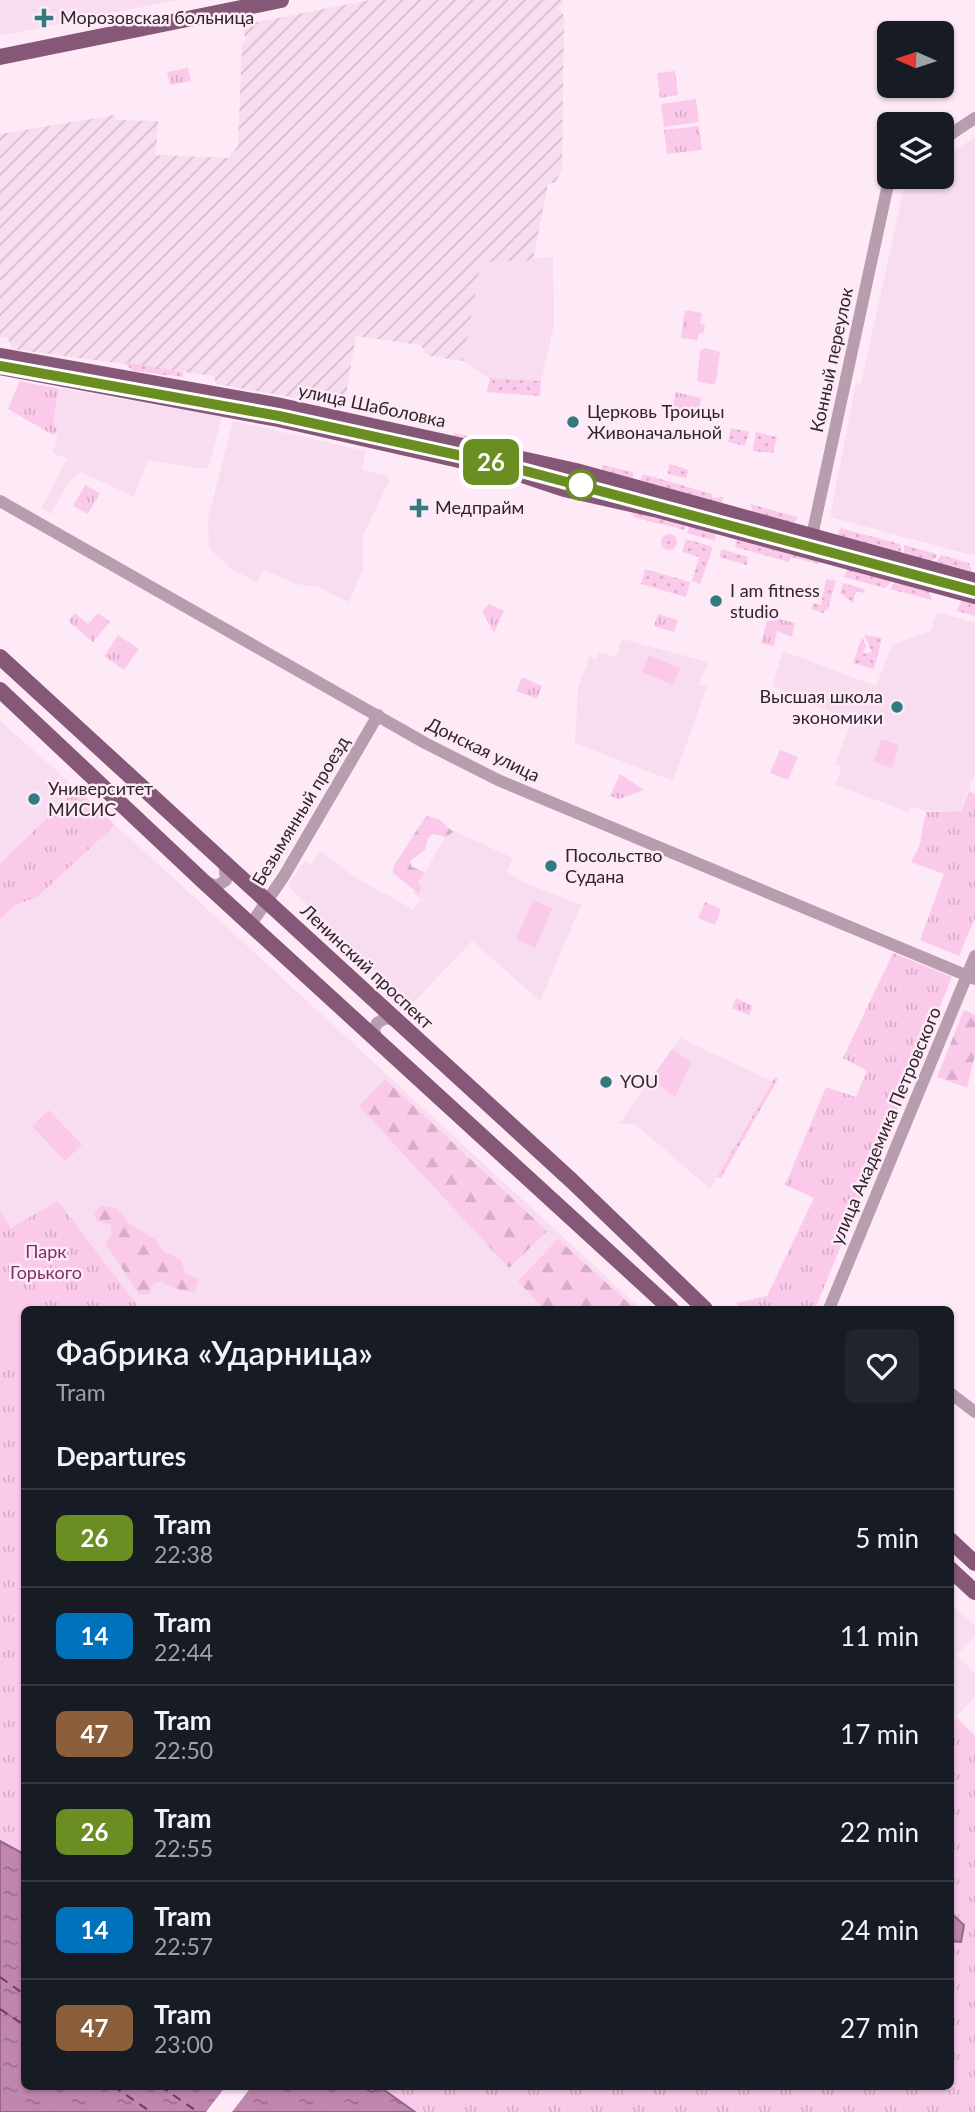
<!DOCTYPE html>
<html lang="en">
<head>
<meta charset="utf-8">
<style>
	:root { --surface:#171b24; --page:#20242c; --text:#f1f3f6; --muted:#9ea1a6; --line:#363941 }
	body { margin:0; font-family:Lato,sans-serif; background:var(--page); color:var(--text); height:100vh; display:flex; flex-direction:column; font-size:26px; white-space:nowrap }
	* { box-sizing:border-box; margin:0 }
	p { font-size:23px; color:var(--muted) }
	.icon { flex:none; width:38px; height:38px; fill:none; stroke:currentColor; stroke-width:2; stroke-linecap:round; stroke-linejoin:round }
	.map { position:relative; flex:1; overflow:hidden }
	.sheet { position:absolute; left:21px; top:1306px; width:933px; height:784px; display:flex; flex-direction:column; background:var(--surface); border-radius:10px; box-shadow:0 2px 5px #0004 }
	.sheet>* { flex:none }
	.badge { padding:0 14px; border-radius:10px; font-size:24px; line-height:46px }
	.needle { width:46px; rotate:273deg }
	.buttons { position:absolute; left:877px; top:21px; display:grid; gap:14px }
	.buttons a { display:grid; place-items:center; width:77px; height:77px; border-radius:10px; background:var(--surface); box-shadow:0 2px 5px #0004; font-size:35px }
	.map>.badge { position:absolute; translate:-50% -50%; box-shadow:0 0 0 4px #fff }
	h2 { padding:0 35px; font-size:26px; line-height:63px }
	.round { display:grid; place-items:center; flex:none; width:74px; height:74px; border-radius:10px; background:var(--page) }
	.summary { display:flex; align-items:center; justify-content:space-between; height:119px; padding:0 35px }
	h1 { font-size:33px; font-weight:600; line-height:52px }
	ul { padding:0; list-style:none }
	li { display:flex; align-items:center; gap:21px; height:98px; padding:0 35px; border-top:2px solid var(--line) }
	li div { flex:1 }
	li b { display:block; font-size:26px }
	li em { font-style:normal }
	li .badge { min-width:77px; font-weight:700; text-align:center }
	.map>svg:first-child { display:block }
	.built { fill:#f8dcef }
	.industrial { fill:url(#industrial-furrows) }
	.grass { fill:url(#grass-dots) }
	.forest { fill:url(#forest-firs) }
	.park { fill:url(#park-tufts) }
	.pitch { fill:#fbcaeb }
	.water { fill:url(#water-ripples); stroke:#946987; stroke-width:2 }
	.pier { fill:#fee9f7 }
	.lines { fill:none; stroke-linecap:round; stroke-linejoin:round }
	.ferry { stroke:#7a3368; stroke-width:2; stroke-dasharray:9 7; stroke-linecap:butt }
	.minor { stroke:#b89daf; stroke-width:12 }
	.major { stroke:#865878; stroke-width:16 }
	.tram { stroke:#857880; stroke-width:2 }
	.line-casing { stroke:#fff; stroke-width:16 }
	.line { stroke:#6b8e23; stroke-width:10 }
	.poi-dot { fill:#317b7f; stroke:#fee9f7; stroke-width:2.5 }
	.stop-dot { fill:#fff; stroke:#6b8e23; stroke-width:3.5 }
	.labels { text-anchor:middle; stroke-width:5; stroke-linejoin:round; paint-order:stroke }
	.poi-label { font-size:18px; fill:#2e262b; stroke:#fee9f7; text-anchor:start }
	.street-label { font-size:18px; fill:#2e262b; stroke:#fee9f7 }
	.park-label { font-size:18px; fill:#783267; stroke:#fee9f7 }
</style>
</head>
<body>
<div class="map">
<svg width="975" height="2112" viewBox="0 0 975 2112">
	<defs>
		<pattern id="industrial-furrows" width="10" height="10" patternUnits="userSpaceOnUse" patternTransform="scale(1.75)"><rect width="10" height="10" fill="#f8dcef"/><path d="M-1 1l2-2M0 10L10 0M9 11l2-2" fill="none" stroke="#d5bdcd"/></pattern>
		<pattern id="grass-dots" width="8" height="8" patternUnits="userSpaceOnUse" patternTransform="scale(1.75)"><rect width="8" height="8" fill="#fbcaeb"/><path d="M2 2h.1M6 6h.1" fill="none" stroke="#d7adca" stroke-width="1.8" stroke-linecap="round"/></pattern>
		<pattern id="forest-firs" width="22" height="20" patternUnits="userSpaceOnUse" patternTransform="scale(1.75)"><rect width="22" height="20" fill="#fbcaeb"/><path d="M5 1l3.5 6h-7zM16 11l3.5 6h-7z" fill="#d7adca"/></pattern>
		<pattern id="park-tufts" width="24" height="20" patternUnits="userSpaceOnUse" patternTransform="scale(1.75)"><rect width="24" height="20" fill="#fbcaeb"/><path d="M3 7l-1-3M5 7V3M7 7l1-3M15 17l-1-3M17 17v-4M19 17l1-3" fill="none" stroke="#d7adca"/></pattern>
		<pattern id="water-ripples" width="26" height="14" patternUnits="userSpaceOnUse" patternTransform="scale(1.75)"><rect width="26" height="14" fill="#c086ae"/><path d="M2 4q2-2 4 0t4 0M15 11q2-2 4 0t4 0" fill="none" stroke="#9c6d8e"/></pattern>
	</defs>
	<rect width="100%" height="100%" fill="#fee9f7"/>
	<path class="built" d="M0,0H176L0,36Z
		M975,137V556L830,517L856,383L861,384L905,183L914,177H942V159Z
		M553,257L554,325L541,381L488,378L463,361L481,262Z
		M60,388L222,417L209,466L206,469L148,460L134,497L81,472L69,482L51,514L41,508L67,459L53,453L58,431L53,424Z
		M233,421L366,451L362,470L388,476L389,481L363,536V569L349,602L318,587L296,584L264,570L257,582L231,569L209,548L208,518Z
		M937,612L975,623V774L960,811H925L911,806L908,812L835,785L842,767L835,764L852,721L772,686L783,651L876,686L892,645L931,631Z
		M622,639L708,662L699,684L707,687L673,781L575,743L578,688L590,656L596,659L599,653L616,657Z
		M0,721L77,789L0,864Z
		M115,825L192,895L641,1309H140L58,1201L11,1228L0,1212V919L14,906L37,897Z
		M450,829L513,858L507,872L521,881L581,905L540,1001L472,941L410,1006L288,886L304,861L311,865L320,851L356,878L413,909L421,899L413,893Z
		M680,1038L772,1081L710,1189L635,1124H619Z
		M950,1603L975,1625V1636L956,1655L975,1673V1697L950,1724Z"/>
	<path class="industrial" d="M369,0H563L559,8L564,16L562,170L555,183H548L533,260L481,262L463,361L429,356L420,345L356,336L344,406L216,384L214,376L12,349L8,338L0,337V134L115,115L116,120L158,121L156,155L229,158L238,146L242,42L246,41L242,25Z"/>
	<path class="grass" d="M124,362L183,372V377L133,371Z
		M490,378L541,381L540,396L487,392Z
		M731,428L749,432L745,446L728,442Z
		M756,432L777,437L773,453L753,451Z
		M454,433L512,445L506,448L454,436Z
		M669,464L689,470L686,478L668,474Z
		M602,465L633,472V483L602,472Z
		M643,474L712,494V498L724,497L721,505L704,501L710,498L703,500L638,485Z
		M750,504L797,517L798,518L793,523L753,512Z
		M632,509L685,525V530L633,517Z
		M689,526L716,532L715,541L687,533Z
		M840,528L900,544L902,555L837,537Z
		M661 542a8 8 0 1 1 16 0a8 8 0 1 1-16 0Z
		M737,535L821,558L819,564L791,557L789,562L735,547Z
		M686,539L713,547L700,584L692,581L699,557L682,552Z
		M904,545L936,554L937,556L931,561L904,553Z
		M722,549L748,557L747,565L719,557Z
		M941,555L969,563L972,571L936,562Z
		M848,568L893,580L885,588L844,577Z
		M645,569L690,582L686,597L641,584Z
		M826,579L836,581L828,609L823,613L811,609L813,603L821,605Z
		M896,581L929,591L932,600L890,589Z
		M843,583L865,589L864,593L856,591L853,603L840,593Z
		M962,599L975,603V616L957,611Z
		M864,635L882,638L874,669L853,663L862,637L866,646L863,654L872,652Z
		M775,1077L778,1079L721,1178L717,1177Z"/>
	<path class="forest" d="M426,816L439,819L453,832L446,837L433,834L428,838L425,850L410,861L412,867L425,872L418,883L421,888L419,894L393,873V867Z
		M964,1010L975,1015V1055L967,1088L937,1077Z
		M385,1079L547,1231L509,1268L359,1106Z
		M101,1206L116,1208L130,1224L155,1239L163,1251L181,1260L185,1274L199,1279L195,1292C183,1291 171,1288 161,1281L151,1285L150,1294H139L105,1243L112,1234L110,1224L96,1221L94,1212Z
		M558,1239L635,1309H544L518,1281Z"/>
	<path class="park" d="M188,68L191,81L170,85L167,72Z
		M675,71L678,95L660,98L657,73Z
		M696,99L699,122L664,127L661,104Z
		M699,126L702,150L667,154L664,130Z
		M685,310L702,313L700,324L705,325L703,334L699,333L697,340L681,338Z
		M20,381L59,389L53,424L58,431L53,435L8,409Z
		M676,392L701,398L697,419L671,413Z
		M85,485L100,493L88,514L73,506Z
		M489,604L504,611L494,633L482,611Z
		M75,613L88,624L98,613L110,622L93,642L68,621Z
		M658,614L678,620L674,632L654,626Z
		M772,617L795,623L792,637L777,631L774,646L761,643L767,621H771Z
		M118,635L139,649L124,670L104,656Z
		M522,677L542,686L537,699L516,691Z
		M620,774L644,790L619,799L610,796Z
		M77,789L115,825L37,897L14,906L0,919V864Z
		M969,791L975,794V918L959,956L920,940L944,874L911,862L919,847L926,812L961,811Z
		M705,902L721,909L715,925L698,918Z
		M893,953L952,977L815,1309H742L735,1303L767,1296L814,1198L785,1185L826,1087L856,1097L867,1071L843,1058Z
		M736,998L753,1006L749,1015L732,1008Z
		M58,1201L140,1309H24V1854L0,1841V1212L11,1228Z
		M957,1718L975,1736V2112H415L380,2087L372,2092L360,2086H950V1724Z"/>
	<path class="pitch" d="M705,348L720,352L716,382L713,385L697,381L700,351Z
		M649,655L680,669L673,685L642,672Z
		M881,739L899,745L892,768L874,762Z
		M780,750L798,757L788,780L770,773Z
		M533,900L552,909L535,948L516,939Z
		M672,1049L691,1062L675,1097L651,1079Z
		M49,1110L82,1145L65,1161L32,1126Z
		M24,1288L33,1303L29,1309H24V1340L6,1363L0,1358V1304Z"/>
	<path class="water" d="M0,1841L24,1854V2086H360L372,2092L380,2087L415,2112H0Z
		M950,1912L964,1925L961,1942L950,1941Z"/>
	<path class="pier" d="M226,2086H252L232,2112H206Z"/>
	<g class="lines">
		<path class="ferry" d="M0,1977L24,1994
			M0,2009L24,2025
			M113,2086L151,2112
			M160,2086L198,2112"/>
		<path class="minor" d="M942,140L975,118
			M0,501L425,743L498,780L975,979
			M810,545L887,189L893,177
			M205,882L217,886L226,880L224,860
			M251,924L284,876L378,715
			M377,1041L374,1030L377,1023L386,1018L397,1021
			M829,1309L975,956
			M950,1393L975,1412"/>
		<path class="major" d="M0,57L281,0
			M0,356L281,406L576,471L975,581
			M0,367L278,419L516,473L564,489L658,510L975,596
			M0,657L572,1181L705,1309
			M0,690L204,882L671,1309
			M950,1540L975,1563
			M950,1569L975,1592"/>
		<path class="tram" d="M0,366L279,416L499,464L975,591"/>
	</g>
	<g class="lines">
		<defs>
			<path id="line" d="M0,366L279,416L499,464L975,591"/>
		</defs>
		<use href="#line" class="line-casing"/>
		<use href="#line" class="line"/>
	</g>
	<g class="poi-dot">
		<path d="M40.5 7.5h7v7h7v7h-7v7h-7v-7h-7v-7h7z"/>
		<circle cx="573" cy="422" r="7"/>
		<path d="M415.5 497.5h7v7h7v7h-7v7h-7v-7h-7v-7h7z"/>
		<circle cx="716" cy="601" r="7"/>
		<circle cx="897" cy="707" r="7"/>
		<circle cx="34" cy="799" r="7"/>
		<circle cx="551" cy="866" r="7"/>
		<circle cx="606" cy="1082" r="7"/>
	</g>
	<circle class="stop-dot" cx="581" cy="485" r="14"/>
	<g class="labels">
		<g class="poi-label">
			<text x="60" y="24">Морозовская больница</text>
			<text x="587" y="418">Церковь Троицы<tspan x="587" dy="21">Живоначальной</tspan></text>
			<text x="435" y="514">Медпрайм</text>
			<text x="730" y="597">I am fitness<tspan x="730" dy="21">studio</tspan></text>
			<text x="883" y="703" text-anchor="end">Высшая школа<tspan x="883" dy="21">экономики</tspan></text>
			<text x="48" y="795">Университет<tspan x="48" dy="21">МИСИС</tspan></text>
			<text x="565" y="862">Посольство<tspan x="565" dy="21">Судана</tspan></text>
			<text x="620" y="1088">YOU</text>
		</g>
		<g class="street-label">
			<text transform="translate(832 360) rotate(-78)" y="6">Конный переулок</text>
			<text transform="translate(372 406) rotate(12)" y="6">улица Шаболовка</text>
			<text transform="translate(483 750) rotate(26)" y="6">Донская улица</text>
			<text transform="translate(301 811) rotate(-59)" y="6">Безымянный проезд</text>
			<text transform="translate(367 967) rotate(43)" y="6">Ленинский проспект</text>
			<text transform="translate(886 1126) rotate(-67)" y="6">улица Академика Петровского</text>
		</g>
		<g class="park-label">
			<text x="46" y="1258">Парк<tspan x="46" dy="21">Горького</tspan></text>
		</g>
	</g>
</svg>
<div class="buttons">
<a><svg class="needle" viewBox="-14 -14 28 28"><path d="M0-13l5 13h-10z" fill="#e53935"/><path d="M0 13l5-13h-10z" fill="#9ea1a6"/></svg></a>
<a><svg class="icon" aria-label="layers" viewBox="0 0 24 24"><path d="M12 4l9 5-9 5-9-5zM3 14l9 5 9-5"/></svg></a>
</div>
<b class="badge" style="left:491px;top:462px;background:#6b8e23;color:#fff">26</b>
<section class="sheet">
<div class="summary"><div><h1>Фабрика «Ударница»</h1><p>Tram</p></div><a class="round"><svg class="icon" aria-label="heart" viewBox="0 0 24 24"><path d="M12 20l-8-8c-3-5 5-10 8-4 3-6 11-1 8 4z"/></svg></a></div>
<h2>Departures</h2>
<ul>
<li><span class="badge" style="background:#6b8e23;color:#fff">26</span><div><b>Tram</b><p>22:38</p></div><em>5 min</em></li>
<li><span class="badge" style="background:#0072bc;color:#fff">14</span><div><b>Tram</b><p>22:44</p></div><em>11 min</em></li>
<li><span class="badge" style="background:#8b5e3c;color:#fff">47</span><div><b>Tram</b><p>22:50</p></div><em>17 min</em></li>
<li><span class="badge" style="background:#6b8e23;color:#fff">26</span><div><b>Tram</b><p>22:55</p></div><em>22 min</em></li>
<li><span class="badge" style="background:#0072bc;color:#fff">14</span><div><b>Tram</b><p>22:57</p></div><em>24 min</em></li>
<li><span class="badge" style="background:#8b5e3c;color:#fff">47</span><div><b>Tram</b><p>23:00</p></div><em>27 min</em></li>
</ul>
</section>
</div>
</body>
</html>
